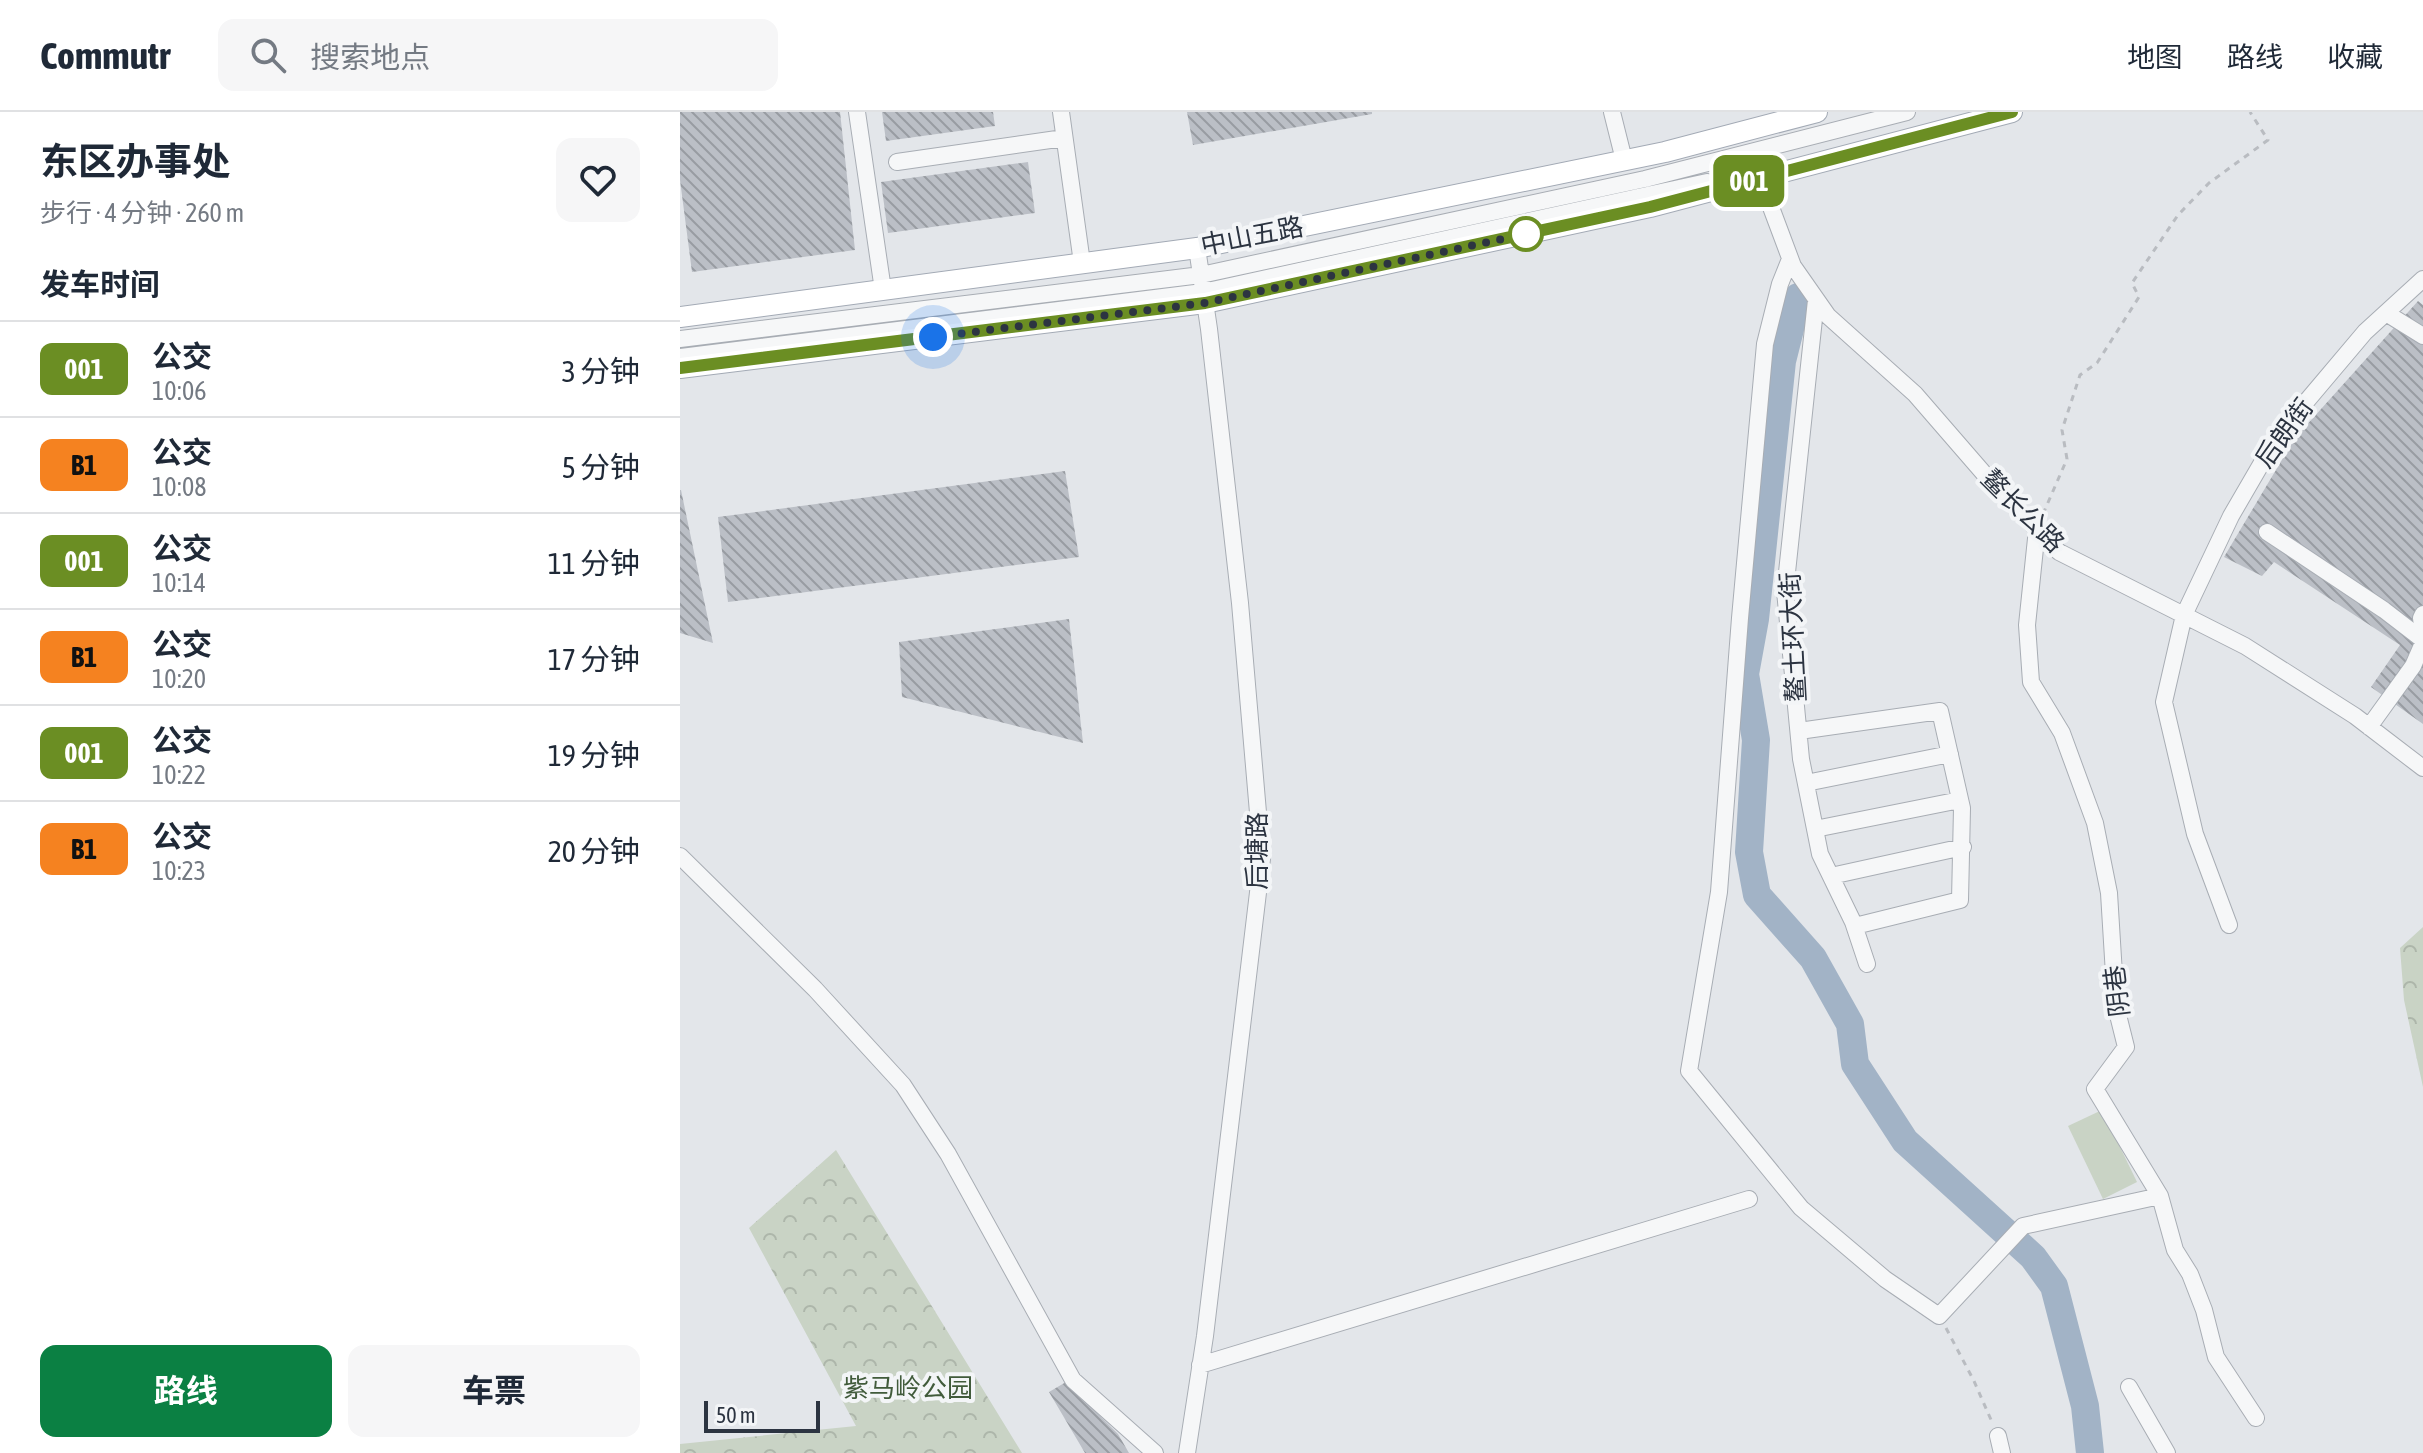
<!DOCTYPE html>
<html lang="zh">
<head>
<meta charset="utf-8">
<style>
	:root { --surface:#fff; --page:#f6f6f7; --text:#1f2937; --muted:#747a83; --line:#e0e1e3; --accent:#0b8043 }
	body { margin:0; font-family:"Asap Condensed","Noto Sans SC",sans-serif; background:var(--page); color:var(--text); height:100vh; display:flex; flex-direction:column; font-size:30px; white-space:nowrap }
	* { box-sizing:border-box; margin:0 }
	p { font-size:26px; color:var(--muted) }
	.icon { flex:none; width:44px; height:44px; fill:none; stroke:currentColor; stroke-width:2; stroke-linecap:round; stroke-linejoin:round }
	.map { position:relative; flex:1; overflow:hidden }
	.side { display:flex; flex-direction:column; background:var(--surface); width:680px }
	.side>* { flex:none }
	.badge { padding:0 16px; border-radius:12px; font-size:28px; line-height:52px }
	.scale { position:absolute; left:24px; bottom:20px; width:116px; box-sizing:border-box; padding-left:8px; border:4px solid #2c3441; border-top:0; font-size:22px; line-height:28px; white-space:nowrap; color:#2c3441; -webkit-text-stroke:6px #f3f5f7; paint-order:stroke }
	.you { position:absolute; width:40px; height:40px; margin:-20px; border:6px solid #fff; border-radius:50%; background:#1a73e8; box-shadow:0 0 0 12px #1a73e833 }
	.map>.badge { position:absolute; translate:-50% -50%; box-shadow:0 0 0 4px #fff }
	h2 { padding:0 40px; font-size:30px; line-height:72px }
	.round { display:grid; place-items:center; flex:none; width:84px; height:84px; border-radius:16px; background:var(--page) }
	.overview { display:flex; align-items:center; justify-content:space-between; height:136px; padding:0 40px }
	h1 { font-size:38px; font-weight:700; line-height:60px }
	.button { display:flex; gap:16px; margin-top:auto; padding:16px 40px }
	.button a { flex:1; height:92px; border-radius:16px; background:var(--accent); color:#fff; font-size:32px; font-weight:700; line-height:92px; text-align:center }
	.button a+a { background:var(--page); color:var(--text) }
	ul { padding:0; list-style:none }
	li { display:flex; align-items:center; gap:24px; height:96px; padding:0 40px; border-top:2px solid var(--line) }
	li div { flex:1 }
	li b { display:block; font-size:30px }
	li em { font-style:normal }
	li .badge { min-width:88px; font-weight:700; text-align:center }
	header { display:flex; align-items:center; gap:48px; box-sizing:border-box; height:112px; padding:0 40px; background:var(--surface); border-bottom:2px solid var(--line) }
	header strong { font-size:38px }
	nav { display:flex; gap:44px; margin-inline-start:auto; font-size:28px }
	.search { width:560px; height:72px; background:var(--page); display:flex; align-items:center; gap:20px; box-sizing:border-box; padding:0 28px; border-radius:16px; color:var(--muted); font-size:30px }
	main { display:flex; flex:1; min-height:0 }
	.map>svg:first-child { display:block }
	.forest { fill:url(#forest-crowns) }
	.pitch { fill:#c9d3c5 }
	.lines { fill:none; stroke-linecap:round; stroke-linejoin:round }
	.river { stroke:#a2b3c6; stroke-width:28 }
	.building { fill:url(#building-back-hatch) }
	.minor-casing { stroke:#a8adb4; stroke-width:18 }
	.major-casing { stroke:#a3aab5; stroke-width:22 }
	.path { stroke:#b9bcc1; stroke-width:3; stroke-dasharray:6 6; stroke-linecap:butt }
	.minor { stroke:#f6f7f8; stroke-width:16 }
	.major { stroke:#fff; stroke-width:20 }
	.line-casing { stroke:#fff; stroke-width:18 }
	.line { stroke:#6b8e23; stroke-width:12 }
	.walk { stroke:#2c3441; stroke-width:8; stroke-dasharray:0 14.4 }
	.stop-dot { fill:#fff; stroke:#6b8e23; stroke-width:4 }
	.labels { text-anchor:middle; stroke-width:8; stroke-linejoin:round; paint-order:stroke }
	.street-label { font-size:26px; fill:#2c3441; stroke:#f3f5f7 }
	.park-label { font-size:26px; fill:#415b3b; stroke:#f3f5f7 }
</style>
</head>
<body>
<header>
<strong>Commutr</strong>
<div class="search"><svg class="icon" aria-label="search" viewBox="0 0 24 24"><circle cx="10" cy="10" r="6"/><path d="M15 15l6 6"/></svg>搜索地点</div>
<nav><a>地图</a><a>路线</a><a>收藏</a></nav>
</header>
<main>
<section class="side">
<div class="overview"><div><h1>东区办事处</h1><p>步行 · 4 分钟 · 260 m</p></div><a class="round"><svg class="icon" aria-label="heart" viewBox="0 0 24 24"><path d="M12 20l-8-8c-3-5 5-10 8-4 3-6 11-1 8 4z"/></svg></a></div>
<h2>发车时间</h2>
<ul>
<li><span class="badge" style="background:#6b8e23;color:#fff">001</span><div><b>公交</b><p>10:06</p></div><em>3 分钟</em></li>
<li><span class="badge" style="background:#f58220;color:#111">B1</span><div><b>公交</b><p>10:08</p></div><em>5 分钟</em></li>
<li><span class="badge" style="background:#6b8e23;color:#fff">001</span><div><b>公交</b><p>10:14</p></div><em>11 分钟</em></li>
<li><span class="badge" style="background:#f58220;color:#111">B1</span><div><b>公交</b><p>10:20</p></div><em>17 分钟</em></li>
<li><span class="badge" style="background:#6b8e23;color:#fff">001</span><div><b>公交</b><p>10:22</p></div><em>19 分钟</em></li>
<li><span class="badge" style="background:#f58220;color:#111">B1</span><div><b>公交</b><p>10:23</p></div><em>20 分钟</em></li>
</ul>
<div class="button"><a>路线</a><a>车票</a></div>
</section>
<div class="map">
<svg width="1743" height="1341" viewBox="0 0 1743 1341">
	<defs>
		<pattern id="forest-crowns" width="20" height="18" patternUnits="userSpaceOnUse" patternTransform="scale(2)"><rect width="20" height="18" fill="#c9d3c5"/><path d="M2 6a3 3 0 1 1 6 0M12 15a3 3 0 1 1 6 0" fill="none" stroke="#adb6aa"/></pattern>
		<pattern id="building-back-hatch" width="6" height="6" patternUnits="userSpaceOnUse" patternTransform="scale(2)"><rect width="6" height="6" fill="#bbbfc6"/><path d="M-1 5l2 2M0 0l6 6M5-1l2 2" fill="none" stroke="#989ca2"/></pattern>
	</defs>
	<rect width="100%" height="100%" fill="#e3e6ea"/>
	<path class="forest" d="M1743,815V975L1724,888L1720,836Z
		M156,1038L342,1341H0V1332L176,1314L69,1116Z"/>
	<path class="pitch" d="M1422,998L1457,1070L1423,1087L1388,1014Z"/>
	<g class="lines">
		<path class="river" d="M1118,185L1102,249L1075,507L1065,562L1076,628L1069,740L1077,783L1133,846L1170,912L1175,952L1225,1029L1353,1145L1374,1174L1405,1294L1410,1341"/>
	</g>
	<path class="building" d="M0,0H160L175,138L12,160L0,68Z
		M202,0H313L315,14L206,29Z
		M507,0H692V2L513,33Z
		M348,50L355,101L208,121L201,70Z
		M1738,189L1743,193V612L1691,575L1720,533L1594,450L1582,464L1544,445L1615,326Z
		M385,359L399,445L48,490L38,405Z
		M0,378H1L33,531L0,521Z
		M389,507L403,631L222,585L219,530Z
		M386,1270L438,1322L449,1341H405L369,1280Z"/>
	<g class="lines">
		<defs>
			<path id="minor" d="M177,0L203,178
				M381,0L402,151
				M932,0L944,48
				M217,50L384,26
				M1080,66L1113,154L1148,204L1235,282L1313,372L1379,440L1565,534L1675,604L1743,656
				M1110,147L1100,172L1085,232L1060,506L1039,780L1009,959L1121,1096L1205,1167L1259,1204L1343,1114L1480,1084
				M1136,188L1105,479L1121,647L1140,742L1173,810L1187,852
				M1706,201L1743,224
				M0,227L521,163L965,67L1227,0
				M0,245L523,180L1027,70
				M1357,417L1347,513L1351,570L1382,621L1415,711L1429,781L1436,895L1446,935L1415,977L1480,1084L1495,1138L1510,1162L1524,1198L1536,1245L1576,1306
				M1587,420L1704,498L1743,528
				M1743,502L1741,506L1743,521
				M1689,615L1733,554L1743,531
				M1119,619L1260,599L1282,696L1280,788L1175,814
				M1126,671L1270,642
				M1135,717L1280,688
				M0,744L135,877L223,973L268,1042L393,1268L475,1341
				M1151,764L1283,735
				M1549,813L1515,722L1484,590L1504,503L1551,404L1598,323L1685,220L1743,167
				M520,1253L1069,1087
				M1449,1275L1487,1341
				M1318,1324L1322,1341
				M507,1341L525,1224L582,747L560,491L529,217L517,136"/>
			<path id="major" d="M0,205L517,136L985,40L1137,0
				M0,256L525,191L970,95L1332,0"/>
		</defs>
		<use href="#minor" class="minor-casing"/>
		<use href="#major" class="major-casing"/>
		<path class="path" d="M1363,402L1387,347L1382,318L1400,263L1417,251L1459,185L1452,171L1498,103L1529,71L1588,28L1570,0
			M1266,1216L1294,1269L1312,1310"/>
		<use href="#minor" class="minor"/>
		<use href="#major" class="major"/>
	</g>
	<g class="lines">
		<defs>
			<path id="line" d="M0,256L525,191L970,95L1332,0"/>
		</defs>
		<use href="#line" class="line-casing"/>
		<use href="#line" class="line"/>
		<path class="walk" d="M253,225L525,191L846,122"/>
	</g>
	<circle class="stop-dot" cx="846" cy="122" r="16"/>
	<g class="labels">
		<g class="street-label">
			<text transform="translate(572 124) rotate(-11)" y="9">中山五路</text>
			<text transform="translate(1604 321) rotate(-54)" y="9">后朗街</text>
			<text transform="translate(1343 399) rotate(45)" y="9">鳌长公路</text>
			<text transform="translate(1113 525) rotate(-93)" y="9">鳌土环大街</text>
			<text transform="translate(577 739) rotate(-90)" y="9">后塘路</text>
			<text transform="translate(1437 879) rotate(-97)" y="9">阴巷</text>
		</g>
		<g class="park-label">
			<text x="228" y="1285">紫马岭公园</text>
		</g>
	</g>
</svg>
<div class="scale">50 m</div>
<div class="you" style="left:253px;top:225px"></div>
<b class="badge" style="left:1069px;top:69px;background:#6b8e23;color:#fff">001</b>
</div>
</main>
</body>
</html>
